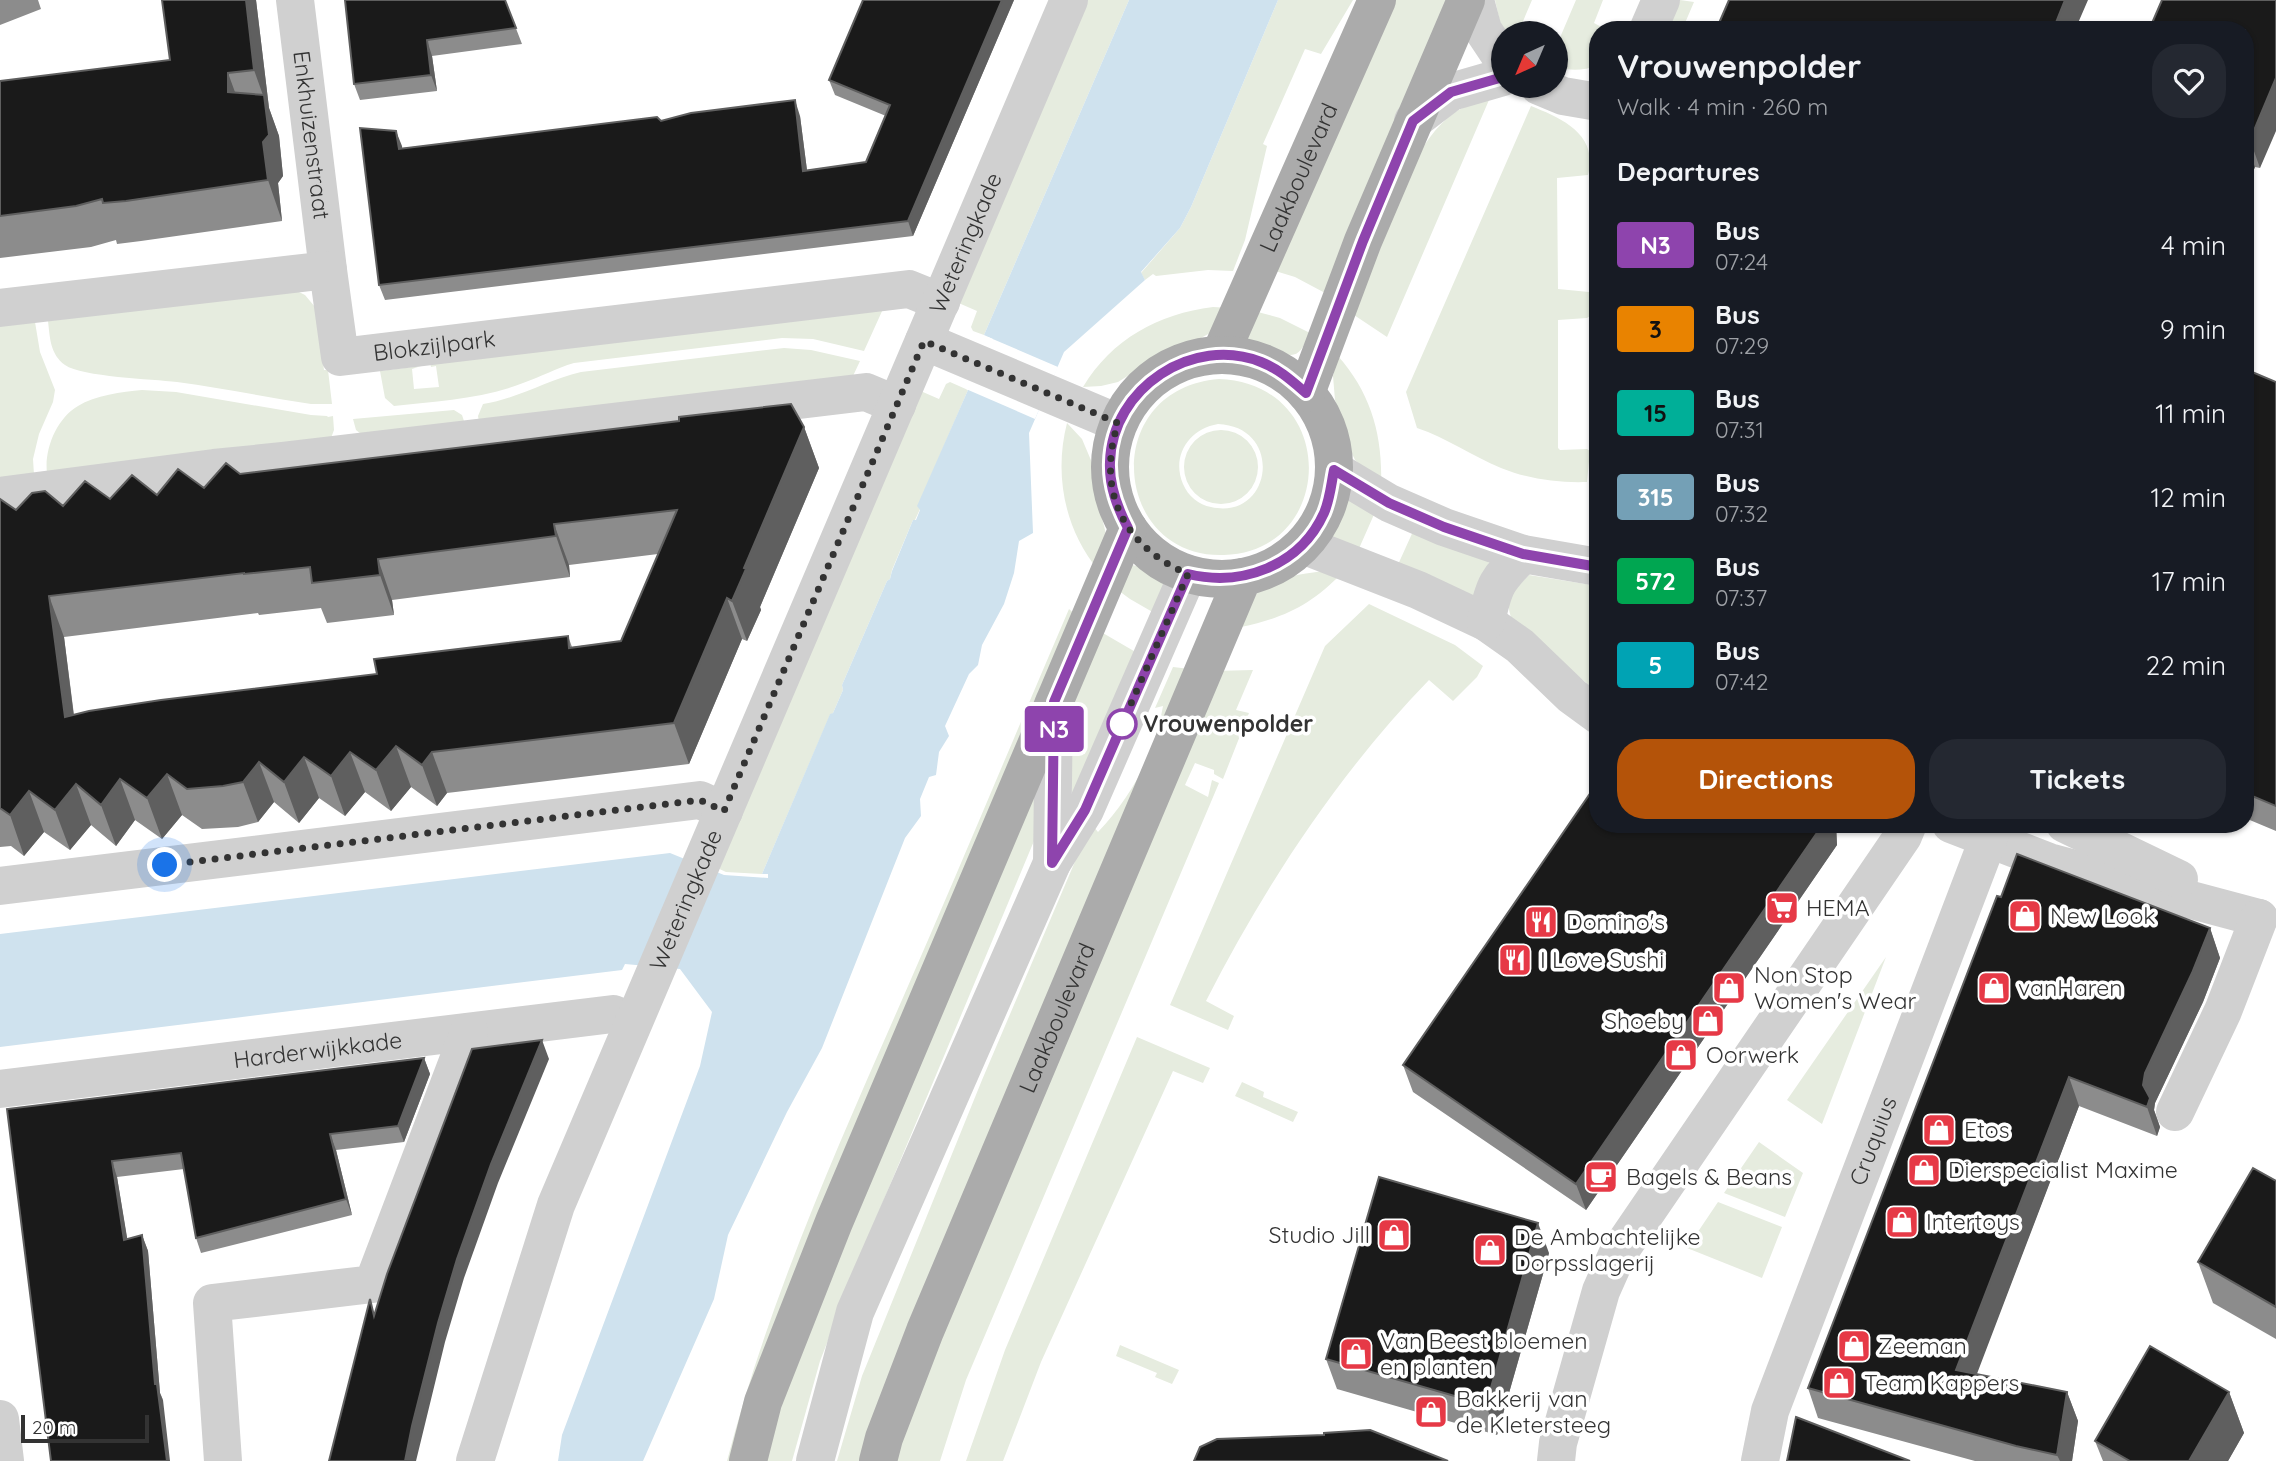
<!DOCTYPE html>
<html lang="en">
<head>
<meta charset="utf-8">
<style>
	:root { --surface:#171b24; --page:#242831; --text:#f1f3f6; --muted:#9ea1a6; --accent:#b45309 }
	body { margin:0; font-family:Quicksand,sans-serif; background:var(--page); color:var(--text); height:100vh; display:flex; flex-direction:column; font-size:26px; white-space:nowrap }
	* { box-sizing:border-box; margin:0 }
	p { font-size:23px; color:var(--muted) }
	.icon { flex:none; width:38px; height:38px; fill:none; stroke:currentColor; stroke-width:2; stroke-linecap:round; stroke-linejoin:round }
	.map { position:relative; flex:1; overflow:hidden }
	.details { position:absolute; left:1589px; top:21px; width:665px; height:812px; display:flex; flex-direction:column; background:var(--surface); border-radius:28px; box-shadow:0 2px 5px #0004 }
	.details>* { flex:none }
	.badge { padding:0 14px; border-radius:5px; font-size:24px; line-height:46px }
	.needle { width:46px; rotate:224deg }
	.tools { position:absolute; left:1491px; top:21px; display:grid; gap:14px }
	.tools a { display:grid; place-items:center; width:77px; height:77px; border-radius:50%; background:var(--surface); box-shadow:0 2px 5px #0004; font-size:35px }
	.scale { position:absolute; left:21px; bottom:18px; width:128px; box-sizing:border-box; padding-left:7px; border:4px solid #333; border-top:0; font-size:19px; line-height:24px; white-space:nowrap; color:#333; -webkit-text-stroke:5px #fff; paint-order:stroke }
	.you { position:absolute; width:35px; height:35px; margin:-18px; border:5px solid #fff; border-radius:50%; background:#1a73e8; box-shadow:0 0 0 10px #1a73e833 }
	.map>.badge { position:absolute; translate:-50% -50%; box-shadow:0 0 0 4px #fff }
	h2 { padding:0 28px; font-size:26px; line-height:63px }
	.round { display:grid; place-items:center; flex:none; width:74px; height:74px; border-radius:28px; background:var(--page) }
	.overview { display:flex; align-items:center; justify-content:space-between; height:119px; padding:0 28px }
	h1 { font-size:33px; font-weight:800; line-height:52px }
	.cta { display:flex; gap:14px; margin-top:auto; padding:14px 28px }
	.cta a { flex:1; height:80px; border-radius:28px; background:var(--accent); color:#fff; font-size:28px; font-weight:800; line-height:80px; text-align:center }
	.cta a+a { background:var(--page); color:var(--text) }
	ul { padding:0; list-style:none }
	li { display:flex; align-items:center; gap:21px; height:84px; padding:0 28px }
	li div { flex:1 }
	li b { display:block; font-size:26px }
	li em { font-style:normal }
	li .badge { min-width:77px; font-weight:700; text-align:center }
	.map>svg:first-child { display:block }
	.green { fill:#e6ecdf; fill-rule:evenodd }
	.water { fill:#cfe2ee }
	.pier { fill:#fff }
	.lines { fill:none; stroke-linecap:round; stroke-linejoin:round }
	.minor { stroke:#d0d0d0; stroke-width:38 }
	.major { stroke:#ababab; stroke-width:38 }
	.wall { fill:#8c8c8c; fill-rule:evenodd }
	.shaded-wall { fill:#5f5f5f }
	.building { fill:#1a1a1a; stroke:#5f5f5f; stroke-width:2; fill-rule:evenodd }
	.line-casing { stroke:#fff; stroke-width:16 }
	.line { stroke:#8e44ad; stroke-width:10 }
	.walk { stroke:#333; stroke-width:7; stroke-dasharray:0 12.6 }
	.stop-dot { fill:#fff; stroke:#8e44ad; stroke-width:3.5 }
	.labels { text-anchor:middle; stroke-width:7; stroke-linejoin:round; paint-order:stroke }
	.street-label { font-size:23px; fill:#333; stroke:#fff }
	.stop-label { font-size:23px; font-weight:bold; fill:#333; stroke:#fff; text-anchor:start }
	.poi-label { font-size:23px; fill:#333; stroke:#fff; text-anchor:start }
</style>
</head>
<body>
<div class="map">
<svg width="2276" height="1461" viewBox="0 0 2276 1461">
	<rect width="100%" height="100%" fill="#fff"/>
	<path class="green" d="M1082,0H1129L984,335L973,331L971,327L977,311L954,301Z
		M1278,0H1353L1321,54L1305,49L1263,144L1267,146L1245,240L1233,271L1208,270L1156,276L1153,274L1145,280L1141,273L1180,228L1191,207Z
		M1389,0H1453L1327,294L1295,277L1272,270Z
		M1495,0H1532L1518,33H1506L1500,22Z
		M1576,0H1603L1594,23L1607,30H1598V65C1583,71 1571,71 1556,67V47Z
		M1680,0L1694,2L1682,30H1668Z
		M1489,100L1393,323L1387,337L1351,313C1373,259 1406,146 1454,113C1463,106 1478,103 1489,100Z
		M1531,106C1561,118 1599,134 1588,175L1557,178L1558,289L1589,292L1590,316L1587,318L1558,320V448L1560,450L1587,449L1590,451L1587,482C1558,483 1528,479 1501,468C1472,456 1447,438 1417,428L1406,392Z
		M295,290L305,295L315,307L324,370H328L332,404H311C266,397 221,388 177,382C152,379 82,377 65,365C50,354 50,338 48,321Z
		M1213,307L1231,308L1210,333L1201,338L1166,352L1118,382L1101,386L1083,387C1112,339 1158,314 1213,307Z
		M883,309L864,351L813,339L782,338L574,363C556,368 541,377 523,383C483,399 436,401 394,406L385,398L380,371L421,366L412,369L414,389L439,387L436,366L431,367L430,362Z
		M1254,311L1280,318L1310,333C1299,358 1295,359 1271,349C1262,345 1252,343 1243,341Z
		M35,322L40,352L55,390L53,402L39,434L33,459L34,475L0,480V324Z
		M784,348L811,350L860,361L853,376L479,422L478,416L483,404C517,399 547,380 581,372Z
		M1338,356C1371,393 1383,436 1381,485L1355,460L1349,447L1335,400L1333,376Z
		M1219,379C1340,384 1336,552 1224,555C1112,559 1098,389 1219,379ZM1218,424C1285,427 1272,521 1211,507C1199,505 1188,496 1183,484C1171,456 1189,429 1218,424Z
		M950,382L968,390L918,506L920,509L915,520H913L892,570L890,579L887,581L842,685L843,690L833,713L830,715L762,874L726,872L713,866L916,389L939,399L946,384Z
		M142,390L176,392L311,415L327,416L328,417L333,416L334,430L331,438L47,473C44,449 57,418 78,406C95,395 122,392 142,390Z
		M454,410L462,415L464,421L361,434L356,430L353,419Z
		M1067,423L1082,439L1093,465L1095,490L1106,534L1098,570C1064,528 1054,474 1067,423Z
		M1184 467a37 37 0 1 1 74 0a37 37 0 1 1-74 0Z
		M1347,498L1376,510L1357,553L1333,537V532Z
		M1415,527L1488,560L1489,563L1473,597L1396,569Z
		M1132,565L1137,566L1169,585L1156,614L1130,599L1115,588Z
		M1326,571L1342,573C1311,605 1284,618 1241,627C1244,619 1247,609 1251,601C1263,579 1303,573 1326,571Z
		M1529,575L1598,586V693L1512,620C1503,597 1514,591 1529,575Z
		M1369,604L1455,645L1483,666L1477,677L1453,701L1429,680C1338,774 1266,884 1206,1001L1234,1016L1228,1030L1170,1005L1325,646Z
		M1069,609L1077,616L737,1461H727C769,1299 838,1146 905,993C961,865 1014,737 1069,609Z
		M1096,629L1139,654L1072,808L1071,695Z
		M1173,667L1190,669L865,1461H837L862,1376L982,1080L1088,831L1094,827L1098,832C1132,796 1154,755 1163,706L1155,708Z
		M1253,670L1236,710L1249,713L1223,779L1214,774V770L1195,763L1185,785L1208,797L1212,780L1219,783L966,1380L940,1461H890L1214,671Z
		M1031,784L1039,829L867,1240L820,1361L792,1461H763L791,1369Z
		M1886,957L1822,1124L1787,1100Z
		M1137,1037L1210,1068L1203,1083L1173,1071L1041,1362L1003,1461H966L1005,1350Z
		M1242,1082L1264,1092L1263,1097L1298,1112L1293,1122L1235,1096Z
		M1759,1142L1803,1173L1785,1217L1724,1193Z
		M1718,1202L1782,1227L1762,1278L1687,1248Z
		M1120,1345L1179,1370L1172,1384L1155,1377L1157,1373L1116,1356Z"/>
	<path class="water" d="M1129,0H1278L1191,207L1180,228L1141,272L1145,280L1064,352L1029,433L1033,533L1019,541L1014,573L1004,604L982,645L978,665L969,674L945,726L949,736L939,752L936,775L929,777L920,799L921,816L905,838L822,1048L787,1112L728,1235L714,1299L643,1461H558L562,1435L700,1066L712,1012L680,969L625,964L622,970L0,1047V934L670,853L724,875L768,878V874H762L830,714L833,713L843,690L842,685L887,581L890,579L892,571L913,520H916L920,510L917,506L968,390L993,339L984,335Z"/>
	<path class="pier" d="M988,337L1058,367L1035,419L966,389Z"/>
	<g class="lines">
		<g class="minor">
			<path id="s1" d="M295,0L328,270"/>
			<path d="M1475,0L1483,30L1503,60"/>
			<path d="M1648,30L1661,0"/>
			<path d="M1539,86L1563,96L1598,102"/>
			<path d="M1413,121L1451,92L1503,77"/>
			<path id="s2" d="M0,308L328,270L340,357L909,289L941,302"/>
			<path d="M924,341L1118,423"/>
			<path d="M1334,470L1389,503L1444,527L1523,554L1598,567"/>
			<path d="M0,496L214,468L283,461L866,392L897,405"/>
			<path d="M1303,545L1418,590L1486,622L1520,646L1572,696L1598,715"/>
			<path d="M1486,622C1494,584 1497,580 1523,554"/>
			<path d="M1951,824L2049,862L2259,918"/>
			<path d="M2065,824L2179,879"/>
			<path d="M1052,863L1054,702"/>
			<path d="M0,886L700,800L724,811"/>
			<path id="s3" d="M0,1089L613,1014L633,1022"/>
			<path d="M2175,1112L2223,1011L2259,918"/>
			<path d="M0,1419L5,1461"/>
			<path d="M223,1461L212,1303L373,1284L469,1032"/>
			<path id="s4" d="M475,1461L556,1205L1069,0"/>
			<path d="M815,1461L855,1312L1052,863L1085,810L1188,574"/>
			<path d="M1556,1461L1558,1443L1601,1291L1617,1255L1903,836L1908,824"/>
			<path id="s5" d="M1760,1461L1770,1411L1994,824"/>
		</g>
		<g class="major">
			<path id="s6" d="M1220,355L1377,0"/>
			<circle cx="1222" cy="467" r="112"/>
			<path d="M1306,393L1363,241L1466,0"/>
			<path d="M748,1461L763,1402L834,1222L1128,528"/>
			<path id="s7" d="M878,1461L884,1438L925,1331L1243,577"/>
		</g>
	</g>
	<path class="wall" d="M0,0H38L41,9L0,25Z
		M256,0L269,108L279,136L283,176L278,183L282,221L141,241L117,244L116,240L91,247L0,258V81L170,60Z
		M345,0H505L522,44L432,56L437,91L360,100L354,84Z
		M863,0H1014L913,236L385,300L379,285L402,146V148L661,121L800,116L807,170L866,162L886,116L835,95L829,80Z
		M2276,0L2260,168L2255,167L2245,189V30Z
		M2245,369L2276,382V831L2245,818Z
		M804,427L819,468L760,607L761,610L747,641L742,639L689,764L447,793L437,806L411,787L391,811L365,792L345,816L319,798L299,823L274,802L258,822L238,827L202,829L182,815L162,839L135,820L116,846L91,825L70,850L44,832L24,856L11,846L0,847V499L16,510L63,506L110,499L157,495L204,488L240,474ZM658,554L621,641L572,647L568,636L377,674L74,715L64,637L258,613L259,615L321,608L327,623L394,615L392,600L570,577L569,565Z
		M1598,824H1836L1837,845L1586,1210L1413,1092L1403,1065Z
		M2001,897L2210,928L2220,958L2203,1002L2155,1103L2154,1110L2160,1127L2157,1136L2079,1106L1976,1374L2067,1392L2078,1421L2072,1461H1975L1818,1418L1808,1388Z
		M424,1058L430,1074L404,1142L336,1150L352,1215L201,1253L196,1238L184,1169L117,1177L127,1239L142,1235L148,1251L160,1393L163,1400L7,1109Z
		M2276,1181V1339L2213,1303L2198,1262Z
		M1549,1253L1497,1435L1337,1389L1326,1359Z
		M2229,1392L2244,1433L2228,1461H2103L2095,1441Z"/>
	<path class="shaded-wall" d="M246,0H256L269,108L279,136L283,176L278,183L282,221L268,180L263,142L264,98L254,70Z
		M1002,0H1014L913,236L908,221Z
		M2065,0H2088L2075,30H2053Z
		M427,40L432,56L437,91L431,75Z
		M228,73L243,114L228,92Z
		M2276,78V131L2260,168L2250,140Z
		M795,100L800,116L809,186L803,171Z
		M396,131L402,146L404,164L399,149Z
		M2245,141L2255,167L2245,189Z
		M804,427L819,468L760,607L761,610L747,641L732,601L744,568Z
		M554,524L569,565L570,577L556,536Z
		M378,559L392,600L394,615L380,575Z
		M49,596L64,637L79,758L65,717Z
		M727,598L742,639L689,764L674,723Z
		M396,746L411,787L391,811L376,770Z
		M350,752L365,792L345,816L331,776Z
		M432,752L447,793L437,806L422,765Z
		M304,757L319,798L299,823L284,782Z
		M259,762L274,802L258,822L243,782Z
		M167,774L182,815L162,839L147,798Z
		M120,779L135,820L116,846L101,805Z
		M76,784L91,825L70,850L55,810Z
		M29,791L44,832L24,856L10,815Z
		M1823,824H1836L1837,845L1586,1210L1576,1184Z
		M2210,928L2220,958L2203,1002L2155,1103L2154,1110L2160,1127L2157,1136L2147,1107L2143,1085L2145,1073Z
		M542,1040L549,1059L498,1183L464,1278L445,1342L416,1461H405L412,1426L438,1323L457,1259L491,1164Z
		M424,1058L430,1074L404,1142L398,1126Z
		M2069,1077L2079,1106L1967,1400L1956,1370Z
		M330,1134L336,1150L352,1215L346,1199Z
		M112,1161L117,1177L130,1255L124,1240Z
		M1538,1223L1549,1253L1497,1435L1486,1405Z
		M142,1235L148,1251L160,1393L163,1400L170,1461H167L155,1384Z
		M2067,1392L2078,1421L2072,1461H2060L2057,1455Z
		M2229,1392L2244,1433L2228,1461H2189Z"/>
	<path class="building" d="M162,0H246L254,70L228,73V92L264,95L269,135L263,142L268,180L126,201L103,203L102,199L76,206L0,216V81L170,60Z
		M345,0H505L516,28L427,40L431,75L354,84Z
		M863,0H1002L908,221L379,285L360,128L396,131L399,149L657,117L661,121L691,113L795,100L803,171L866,162L890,105L829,80Z
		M1729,0H2065L2053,30H1716Z
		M2162,0H2276V78L2250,140L2245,139V30H2149Z
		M2245,369L2276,382V806L2245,793Z
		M791,404L804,427L744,568L746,569L732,601L727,598L674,723L432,752L422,765L396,746L376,770L350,752L331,776L304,757L284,782L259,762L243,782L223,786L187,789L167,774L147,798L120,779L101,805L76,784L55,810L29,791L10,815L0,808V499L16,510L32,493L45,491L63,506L85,481L110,499L132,475L157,495L178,469L204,488L226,463L240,474L679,421V417ZM677,510L621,641L569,648L568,636L374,659L377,674L161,700L89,711L65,717L49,596L244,573V574L310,567L312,583L380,575L378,559L556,536L554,524Z
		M1598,782V824H1823L1576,1184L1403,1065Z
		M2017,854L2210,928L2192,973L2145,1073L2143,1085L2150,1098L2147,1107L2069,1077L1956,1370L2067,1392L2057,1455L2016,1446L1808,1388L1997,896L2001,897Z
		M542,1040L491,1164L457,1259L438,1323L412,1426L405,1461H329L370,1299L374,1316L387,1274L472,1049Z
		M424,1058L398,1126L330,1134L346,1199L196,1238L181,1153L112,1161L124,1240L142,1235L155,1384H157L167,1461H51L7,1109Z
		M2253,1168L2276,1181V1307L2198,1262Z
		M1379,1177L1538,1223L1486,1405L1326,1359Z
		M2150,1346L2229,1392L2189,1461H2130L2095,1441Z
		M1796,1417L1910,1461H1787Z
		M1370,1430L1448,1461H1194L1200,1447L1217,1439L1324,1435V1433Z"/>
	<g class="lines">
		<defs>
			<path id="line" d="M1503,77L1451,92L1413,121L1363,241L1306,393C1292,381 1279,369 1261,362C1193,335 1112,388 1110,462C1109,486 1117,507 1128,528L1054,702L1052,863L1085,810L1188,574C1242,587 1300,566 1324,513C1330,499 1331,485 1334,470L1389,503L1444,527L1523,554L1598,567"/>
		</defs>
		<use href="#line" class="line-casing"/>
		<use href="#line" class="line"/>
		<path class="walk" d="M165,865L700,800L724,811L924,341L1118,423C1096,491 1123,546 1188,574L1122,724"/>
	</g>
	<defs>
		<symbol id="supermarket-square" viewBox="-11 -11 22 22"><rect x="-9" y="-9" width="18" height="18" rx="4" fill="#e63946" stroke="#fff"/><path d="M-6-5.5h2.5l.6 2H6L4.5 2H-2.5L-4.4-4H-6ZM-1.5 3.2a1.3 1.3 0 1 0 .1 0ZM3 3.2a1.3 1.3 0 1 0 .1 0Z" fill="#fff"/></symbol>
		<symbol id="shop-square" viewBox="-11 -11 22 22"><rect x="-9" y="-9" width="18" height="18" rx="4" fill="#e63946" stroke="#fff"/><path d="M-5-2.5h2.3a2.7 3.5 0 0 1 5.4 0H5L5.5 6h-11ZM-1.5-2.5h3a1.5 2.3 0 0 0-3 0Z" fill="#fff"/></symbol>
		<symbol id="restaurant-square" viewBox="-11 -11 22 22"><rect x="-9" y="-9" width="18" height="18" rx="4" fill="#e63946" stroke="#fff"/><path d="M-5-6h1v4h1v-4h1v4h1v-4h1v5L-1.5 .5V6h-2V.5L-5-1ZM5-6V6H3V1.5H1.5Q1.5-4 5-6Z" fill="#fff"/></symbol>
		<symbol id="cafe-square" viewBox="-11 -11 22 22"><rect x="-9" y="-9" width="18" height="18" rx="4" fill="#e63946" stroke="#fff"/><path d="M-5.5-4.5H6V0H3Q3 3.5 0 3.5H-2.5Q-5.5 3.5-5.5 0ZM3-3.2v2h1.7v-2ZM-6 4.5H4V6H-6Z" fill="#fff"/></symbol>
	</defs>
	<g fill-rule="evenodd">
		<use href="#supermarket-square" x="1763" y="889" width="38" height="38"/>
		<use href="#shop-square" x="2006" y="897" width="38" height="38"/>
		<use href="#restaurant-square" x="1522" y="903" width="38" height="38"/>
		<use href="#restaurant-square" x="1496" y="941" width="38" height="38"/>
		<use href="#shop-square" x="1710" y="969" width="38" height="38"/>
		<use href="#shop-square" x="1975" y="969" width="38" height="38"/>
		<use href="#shop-square" x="1689" y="1002" width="38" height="38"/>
		<use href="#shop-square" x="1662" y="1036" width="38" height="38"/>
		<use href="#shop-square" x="1920" y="1111" width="38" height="38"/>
		<use href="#shop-square" x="1905" y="1151" width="38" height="38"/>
		<use href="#cafe-square" x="1582" y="1158" width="38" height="38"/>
		<use href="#shop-square" x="1883" y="1203" width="38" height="38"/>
		<use href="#shop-square" x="1375" y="1216" width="38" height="38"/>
		<use href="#shop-square" x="1471" y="1231" width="38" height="38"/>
		<use href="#shop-square" x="1835" y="1327" width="38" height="38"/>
		<use href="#shop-square" x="1337" y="1335" width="38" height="38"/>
		<use href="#shop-square" x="1820" y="1364" width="38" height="38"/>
		<use href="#shop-square" x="1412" y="1393" width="38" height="38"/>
	</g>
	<circle class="stop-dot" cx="1122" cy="724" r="14"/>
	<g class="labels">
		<g class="street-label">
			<text dy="8" stroke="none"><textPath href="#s1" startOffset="136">Enkhuizenstraat</textPath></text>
			<text dy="8" stroke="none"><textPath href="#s6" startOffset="194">Laakboulevard</textPath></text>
			<text dy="8" stroke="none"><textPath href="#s4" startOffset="1314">Weteringkade</textPath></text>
			<text dy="8" stroke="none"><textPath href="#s2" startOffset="513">Blokzijlpark</textPath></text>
			<text dy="8" stroke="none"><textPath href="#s4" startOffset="600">Weteringkade</textPath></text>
			<text dy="8" stroke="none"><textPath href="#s7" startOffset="478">Laakboulevard</textPath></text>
			<text dy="8" stroke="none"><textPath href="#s3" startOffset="320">Harderwijkkade</textPath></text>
			<text dy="8" stroke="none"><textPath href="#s5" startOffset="340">Cruquius</textPath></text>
		</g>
		<g class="stop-label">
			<text x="1143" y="732">Vrouwenpolder</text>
		</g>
		<g class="poi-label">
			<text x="1806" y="916">HEMA</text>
			<text x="2050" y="924">New Look</text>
			<text x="1566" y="930">Domino's</text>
			<text x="1540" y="968">I Love Sushi</text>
			<text x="1754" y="983">Non Stop<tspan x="1754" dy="26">Women's Wear</tspan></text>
			<text x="2018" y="996">vanHaren</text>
			<text x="1684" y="1029" text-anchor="end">Shoeby</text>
			<text x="1706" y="1063">Oorwerk</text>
			<text x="1964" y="1138">Etos</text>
			<text x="1948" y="1178">Dierspecialist Maxime</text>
			<text x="1626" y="1185">Bagels &amp; Beans</text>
			<text x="1926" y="1230">Intertoys</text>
			<text x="1370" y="1243" text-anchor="end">Studio Jill</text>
			<text x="1514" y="1245">De Ambachtelijke<tspan x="1514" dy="26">Dorpsslagerij</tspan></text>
			<text x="1380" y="1349">Van Beest bloemen<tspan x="1380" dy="26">en planten</tspan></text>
			<text x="1878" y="1354">Zeeman</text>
			<text x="1864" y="1391">Team Kappers</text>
			<text x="1456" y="1407">Bakkerij van<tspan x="1456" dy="26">de Kletersteeg</tspan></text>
		</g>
	</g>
</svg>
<div class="tools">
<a><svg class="needle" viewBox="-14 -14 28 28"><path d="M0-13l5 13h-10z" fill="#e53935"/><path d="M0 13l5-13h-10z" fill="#9ea1a6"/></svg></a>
</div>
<div class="scale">20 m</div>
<div class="you" style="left:165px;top:865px"></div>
<b class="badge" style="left:1054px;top:729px;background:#8e44ad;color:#fff">N3</b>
<section class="details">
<div class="overview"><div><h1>Vrouwenpolder</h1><p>Walk · 4 min · 260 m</p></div><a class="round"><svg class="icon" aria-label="heart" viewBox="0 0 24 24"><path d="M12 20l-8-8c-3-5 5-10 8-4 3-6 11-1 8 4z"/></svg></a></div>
<h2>Departures</h2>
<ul>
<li><span class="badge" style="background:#8e44ad;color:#fff">N3</span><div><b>Bus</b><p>07:24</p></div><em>4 min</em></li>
<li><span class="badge" style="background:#e98300;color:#111">3</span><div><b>Bus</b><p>07:29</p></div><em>9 min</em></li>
<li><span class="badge" style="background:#00af98;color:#111">15</span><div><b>Bus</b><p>07:31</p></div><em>11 min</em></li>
<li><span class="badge" style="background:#74a0b6;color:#fff">315</span><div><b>Bus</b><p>07:32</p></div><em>12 min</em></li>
<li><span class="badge" style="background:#00a651;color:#fff">572</span><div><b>Bus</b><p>07:37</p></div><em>17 min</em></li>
<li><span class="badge" style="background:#00a3b4;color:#fff">5</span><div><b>Bus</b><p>07:42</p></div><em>22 min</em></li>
</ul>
<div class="cta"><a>Directions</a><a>Tickets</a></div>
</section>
</div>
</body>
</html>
